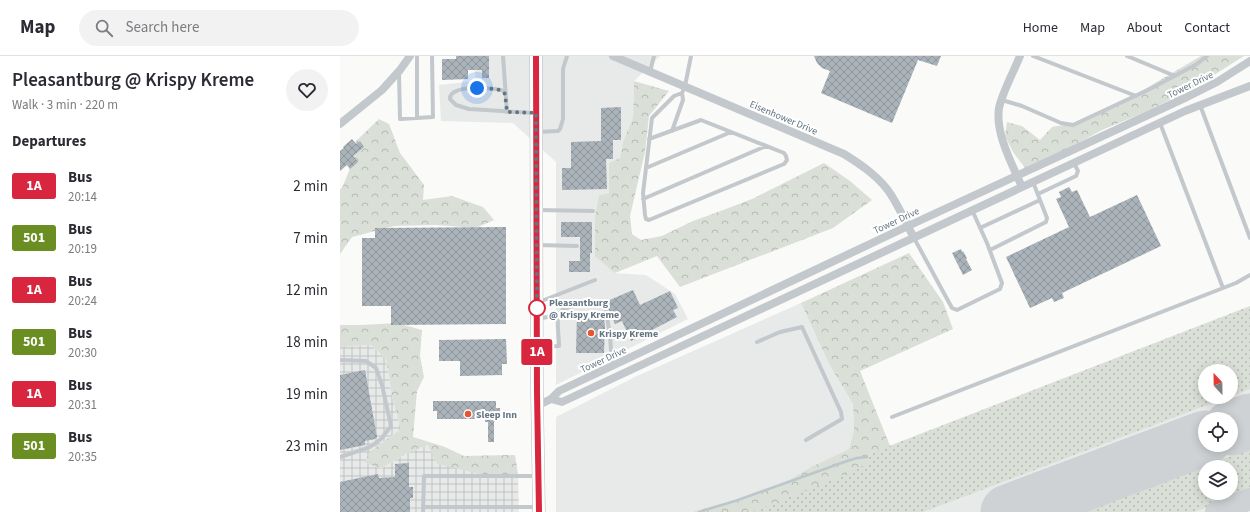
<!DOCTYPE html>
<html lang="en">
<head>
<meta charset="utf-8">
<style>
	:root { --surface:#fff; --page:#f2f2f3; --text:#2b2b33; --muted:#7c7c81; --line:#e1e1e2 }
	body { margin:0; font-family:"Source Sans 3",sans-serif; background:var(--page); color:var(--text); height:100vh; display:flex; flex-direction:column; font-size:15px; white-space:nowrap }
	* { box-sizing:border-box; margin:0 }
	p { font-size:13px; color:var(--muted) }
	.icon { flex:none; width:22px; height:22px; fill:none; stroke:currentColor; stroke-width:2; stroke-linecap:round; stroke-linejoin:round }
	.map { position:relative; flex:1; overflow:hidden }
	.details { display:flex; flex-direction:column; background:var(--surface); width:340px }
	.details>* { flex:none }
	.badge { padding:0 8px; border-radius:3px; font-size:14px; line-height:26px }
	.needle { width:26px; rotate:338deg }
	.fabs { position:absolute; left:858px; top:308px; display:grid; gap:8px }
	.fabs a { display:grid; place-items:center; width:40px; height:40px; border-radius:50%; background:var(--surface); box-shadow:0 2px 10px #0003; font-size:20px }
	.you { position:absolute; width:20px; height:20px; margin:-10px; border:3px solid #fff; border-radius:50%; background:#1a73e8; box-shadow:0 0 0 6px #1a73e833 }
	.map>.badge { position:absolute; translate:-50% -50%; box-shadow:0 0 0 2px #fff }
	h2 { padding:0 12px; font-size:15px; line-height:36px }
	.round { display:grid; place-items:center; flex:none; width:42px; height:42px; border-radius:21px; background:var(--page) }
	.summary { display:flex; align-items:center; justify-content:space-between; height:68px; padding:0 12px }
	h1 { font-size:19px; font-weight:600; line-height:30px }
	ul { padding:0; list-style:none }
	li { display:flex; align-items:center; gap:12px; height:52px; padding:0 12px }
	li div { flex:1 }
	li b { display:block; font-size:15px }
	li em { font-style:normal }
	li .badge { min-width:44px; font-weight:700; text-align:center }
	header { display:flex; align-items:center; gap:24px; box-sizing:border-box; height:56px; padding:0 20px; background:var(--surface); border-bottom:1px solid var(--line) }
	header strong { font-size:19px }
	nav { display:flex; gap:22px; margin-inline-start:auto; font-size:14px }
	.search { width:280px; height:36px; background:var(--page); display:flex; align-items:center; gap:10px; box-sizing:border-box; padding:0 14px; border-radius:22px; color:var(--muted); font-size:15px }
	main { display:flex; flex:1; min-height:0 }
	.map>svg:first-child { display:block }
	.built { fill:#e8e9e9; fill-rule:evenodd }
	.industrial { fill:url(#industrial-grid) }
	.grass { fill:url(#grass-dots); fill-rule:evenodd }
	.forest { fill:url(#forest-crowns) }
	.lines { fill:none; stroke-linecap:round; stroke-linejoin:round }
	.stream { stroke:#bbc7cb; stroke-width:2.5 }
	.taxiway { stroke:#ced2d4; stroke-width:22 }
	.runway { stroke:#ced2d4; stroke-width:55 }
	.building { fill:url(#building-cross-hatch) }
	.primary-casing { stroke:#b5babe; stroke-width:13 }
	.service { stroke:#c3c8cc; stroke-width:4 }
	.minor { stroke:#c3c8cc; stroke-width:8 }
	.primary { stroke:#fff; stroke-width:12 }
	.line-casing { stroke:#fff; stroke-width:9 }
	.line { stroke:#d7263d; stroke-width:6 }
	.walk { stroke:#657683; stroke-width:4; stroke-dasharray:0 7.2 }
	.stop-dot { fill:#fff; stroke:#d7263d; stroke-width:2 }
	.poi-dot { fill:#e4572e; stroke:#fff; stroke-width:1.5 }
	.labels { text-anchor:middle; stroke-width:4; stroke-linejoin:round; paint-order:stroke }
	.street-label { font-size:10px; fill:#657683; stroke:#fff }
	.stop-label { font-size:10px; font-weight:bold; fill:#657683; stroke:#fff; text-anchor:start }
	.poi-label { font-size:10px; font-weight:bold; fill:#657683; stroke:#fff; text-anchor:start }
</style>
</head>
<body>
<header>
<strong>Map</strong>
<div class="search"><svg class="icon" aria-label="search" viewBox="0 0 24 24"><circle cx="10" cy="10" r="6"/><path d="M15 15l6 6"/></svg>Search here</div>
<nav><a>Home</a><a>Map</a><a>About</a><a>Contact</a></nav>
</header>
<main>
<section class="details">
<div class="summary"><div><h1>Pleasantburg @ Krispy Kreme</h1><p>Walk · 3 min · 220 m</p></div><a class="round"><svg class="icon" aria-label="heart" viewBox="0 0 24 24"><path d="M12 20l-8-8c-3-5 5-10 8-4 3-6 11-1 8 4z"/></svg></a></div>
<h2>Departures</h2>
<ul>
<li><span class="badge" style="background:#d7263d;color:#fff">1A</span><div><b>Bus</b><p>20:14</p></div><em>2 min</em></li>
<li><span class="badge" style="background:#6b8e23;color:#fff">501</span><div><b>Bus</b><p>20:19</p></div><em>7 min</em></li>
<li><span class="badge" style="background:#d7263d;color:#fff">1A</span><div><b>Bus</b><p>20:24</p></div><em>12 min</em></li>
<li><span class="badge" style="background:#6b8e23;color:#fff">501</span><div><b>Bus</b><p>20:30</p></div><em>18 min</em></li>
<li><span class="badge" style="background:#d7263d;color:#fff">1A</span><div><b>Bus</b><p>20:31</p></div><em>19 min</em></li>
<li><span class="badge" style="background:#6b8e23;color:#fff">501</span><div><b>Bus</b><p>20:35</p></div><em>23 min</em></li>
</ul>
</section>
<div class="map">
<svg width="910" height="456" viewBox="0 0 910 456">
	<defs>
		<pattern id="industrial-grid" width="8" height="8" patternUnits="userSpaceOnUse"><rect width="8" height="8" fill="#e8e9e9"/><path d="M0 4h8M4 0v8" fill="none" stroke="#c0c1c2"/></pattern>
		<pattern id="grass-dots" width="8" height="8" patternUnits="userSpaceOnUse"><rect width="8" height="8" fill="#dadfd7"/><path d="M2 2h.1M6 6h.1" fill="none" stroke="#b4b9b4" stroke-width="1.8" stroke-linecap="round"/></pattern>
		<pattern id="forest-crowns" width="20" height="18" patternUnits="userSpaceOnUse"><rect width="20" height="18" fill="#dadfd7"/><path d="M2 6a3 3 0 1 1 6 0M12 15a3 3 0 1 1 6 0" fill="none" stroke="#b4b9b4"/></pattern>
		<pattern id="building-cross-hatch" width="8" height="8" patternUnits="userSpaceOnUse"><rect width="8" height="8" fill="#aab3b9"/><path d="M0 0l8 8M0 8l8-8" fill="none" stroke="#8e969c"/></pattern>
	</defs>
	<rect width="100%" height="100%" fill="#fafaf8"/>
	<path class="built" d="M133,0H320L294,25L293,61L283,86L280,103L269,107V137L259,139L255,160L275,217L306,219L335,238L348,263L216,329V106L173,67L101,65L99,29L136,25Z
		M461,247L489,308L513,348L514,374L509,393L473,410L447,426L403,443L375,449L352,456H216V361L297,320Z
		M910,256V456H385L531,402ZM865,315H891V341H865ZM865,363H891V389H865ZM865,411H891V437H865Z"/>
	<path class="industrial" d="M31,289L46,303L52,340L61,373L32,394L41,413L67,397L88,389L140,418H178L179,456H0V291Z"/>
	<path class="grass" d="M910,250V333L891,340V315H865V341H888L583,456H409L427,450L526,408L531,397Z
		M910,393V435L854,456H742ZM865,411H891V437H865Z"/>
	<path class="forest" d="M861,0H904L874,19L844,37L803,57L762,74L735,89L685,112L673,96L665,80L667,66L682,70L700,84L712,71L735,67L776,50Z
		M294,25L329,35L309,60L305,96L290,160L292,178L301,184L322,180L353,165L378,156L412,143L484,107L510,125L532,144L493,172L340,231L317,200L275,217L255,200V160L259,139L269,137V107L280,102L283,86L293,61Z
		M39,63L49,68L60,97L84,129L83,144L112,140L143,151L154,164L136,172L96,169L54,170L12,181L0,198V133L2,132L9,115L15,86Z
		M569,197L603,246L613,273L520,315L550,390L531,397L526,408L496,422L427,450L409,456H352L375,449L403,443L446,426L473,410L509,393L514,374L513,348L489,308L461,247Z
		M57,267L82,274L80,300L84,321L77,335L73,381L105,391L124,400L175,399L178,418H140L97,408L88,389L67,397L41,413L24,406L32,394L61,373L52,340L46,303L31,289L0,291V269H22Z"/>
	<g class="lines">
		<path class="stream" d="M359,456L398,444L507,405L517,402L527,401"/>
		<path class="taxiway" d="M690,456L696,448L706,442
			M876,456L910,443"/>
		<path class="runway" d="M891,372L910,365
			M668,456L865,382"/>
	</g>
	<path class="building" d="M116,0H149V22H142V14H128V23L102,24V3H116Z
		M474,0H601L597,10L578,4L552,67L481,37L490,15L482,12L477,7Z
		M281,51V84H273V103H266L267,133L222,134V112H231V86L261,85V52Z
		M12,83L16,88L20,85L24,91L13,100L18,106L10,113L7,109L0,115V95L4,92L3,91Z
		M729,131L732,136L737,134L750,161L797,139L821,190L722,237L724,242L714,246L712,242L690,252L666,201L729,171L716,143L721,141L719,136Z
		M221,166H252V197H250V216H229V205H240V181H221Z
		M166,171V268L51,269V250H22V182H35V172Z
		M621,193L622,196L623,195L627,202L626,203L632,214L623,219L612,197Z
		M293,234L300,249L330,235L338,252L333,254L337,261L291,285L282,265L275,268L265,246Z
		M237,257L263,258L265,269L264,297H236Z
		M166,283L167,308H162V319L120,320V305H99V284Z
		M25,314L37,381L35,383L25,385V389L0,394V319Z
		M93,345H156V352H160V361H156V366H154V386H148V366H145V363H97V355H93Z
		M69,407V431H73V442H70V456H0V426L38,418L39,422L55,421V408Z"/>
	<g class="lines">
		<defs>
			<path id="primary" d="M196,0L197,335L199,456"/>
		</defs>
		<use href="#primary" class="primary-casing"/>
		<path class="service" d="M77,0V62
			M163,0L167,56
			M693,0L796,40
			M787,0L835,20
			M310,16L314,0
			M59,17L60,63L93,61L92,0
			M165,38L164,35C154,31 109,28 110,43L116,49L129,53L194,57
			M662,44L682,50L721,67L733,69L810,33L857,8L867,0
			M860,49L910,182
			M820,67L883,232
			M332,75L343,44L342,37
			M197,76L218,75L220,73L223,63V13L227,0
			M309,83L361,64L444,97L446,100L447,104L444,108L309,164L306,163L305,159L303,137L312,62L334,40L342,37L345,30L351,0
			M306,112L391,76
			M698,138L736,120L738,115L734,107
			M303,143L426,90
			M197,154L253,155
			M640,172L700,144
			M574,182L612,252L617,254L660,233L662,227L647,187L632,154
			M197,189L237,190
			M650,194L706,166L707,162L693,126
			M199,246L255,224
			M197,263L218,259
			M417,286L440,276L462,271L501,356L502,363L466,384
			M198,291L219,290C219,281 217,270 218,261C220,247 250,248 261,247L266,255L270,279L272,309
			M0,304L26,305L36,312L42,329L51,370L41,383L30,391L0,401
			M552,361L896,227L910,219
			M84,451H197
			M83,456L84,420H198"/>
		<path class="minor" d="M273,0L504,98C520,108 535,118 547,133C557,146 566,167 574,182
			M680,0C674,15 662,37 659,52C655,77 672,108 682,131
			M0,68L42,34L60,14L70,0
			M211,343L222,346L845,55L910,30
			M197,350L211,343L219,335L568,170L847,41L877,26L910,5"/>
		<use href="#primary" class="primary"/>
	</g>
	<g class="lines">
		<defs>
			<path id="line" d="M196,0L197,336L199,456"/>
		</defs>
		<use href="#line" class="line-casing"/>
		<use href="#line" class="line"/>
		<path class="walk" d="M137,32C146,33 160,31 165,38L167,56L196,57L197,252"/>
	</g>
	<circle class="stop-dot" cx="197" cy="252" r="8"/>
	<g class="poi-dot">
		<circle cx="251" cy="277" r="4"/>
		<circle cx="128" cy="358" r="4"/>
	</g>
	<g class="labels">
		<g class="street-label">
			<text transform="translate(850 28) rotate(-26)" y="4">Tower Drive</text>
			<text transform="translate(444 61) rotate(23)" y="4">Eisenhower Drive</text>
			<text transform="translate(556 164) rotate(-25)" y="4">Tower Drive</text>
			<text transform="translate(263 303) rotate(-25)" y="4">Tower Drive</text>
		</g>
		<g class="stop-label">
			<text x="209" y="250">Pleasantburg<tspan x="209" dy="12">@ Krispy Kreme</tspan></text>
		</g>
		<g class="poi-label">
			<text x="259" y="281">Krispy Kreme</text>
			<text x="136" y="362">Sleep Inn</text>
		</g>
	</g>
</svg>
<div class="fabs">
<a><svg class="needle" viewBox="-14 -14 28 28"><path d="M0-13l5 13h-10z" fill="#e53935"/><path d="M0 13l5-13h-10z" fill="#7c7c81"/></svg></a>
<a><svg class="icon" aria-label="locate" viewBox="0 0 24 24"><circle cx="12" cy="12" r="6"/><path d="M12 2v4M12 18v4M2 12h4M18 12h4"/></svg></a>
<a><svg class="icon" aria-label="layers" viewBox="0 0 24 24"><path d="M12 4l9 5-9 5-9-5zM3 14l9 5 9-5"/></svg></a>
</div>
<div class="you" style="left:137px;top:32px"></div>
<b class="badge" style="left:197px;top:296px;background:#d7263d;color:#fff">1A</b>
</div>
</main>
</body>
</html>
